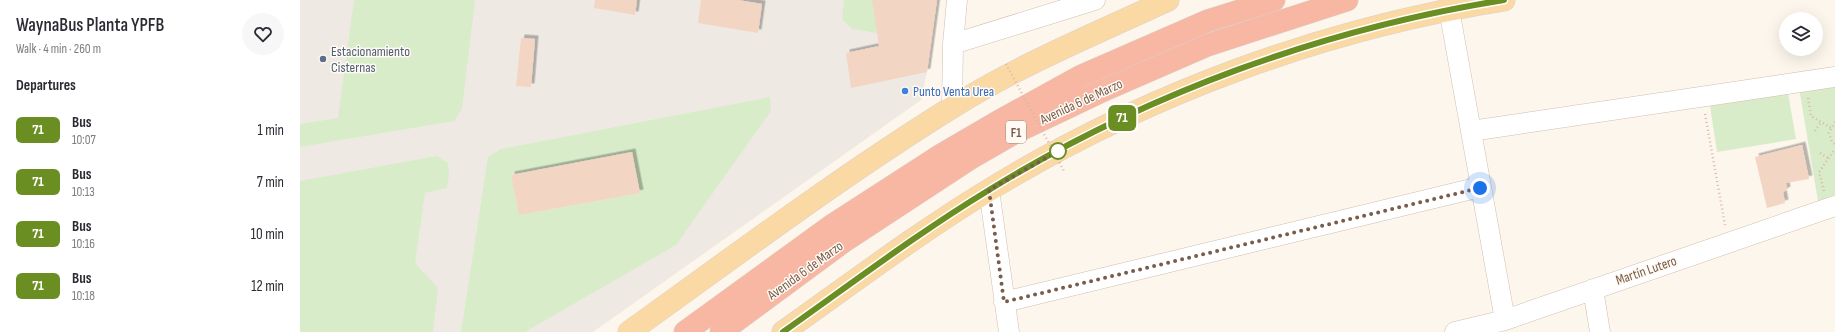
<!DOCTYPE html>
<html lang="en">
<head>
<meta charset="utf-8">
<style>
	:root { --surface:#fff; --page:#f7f7f7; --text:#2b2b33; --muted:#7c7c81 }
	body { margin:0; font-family:"Sofia Sans Condensed",sans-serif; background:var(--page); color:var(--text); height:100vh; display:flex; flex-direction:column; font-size:15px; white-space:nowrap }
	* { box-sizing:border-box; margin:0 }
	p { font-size:13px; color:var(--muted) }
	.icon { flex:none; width:22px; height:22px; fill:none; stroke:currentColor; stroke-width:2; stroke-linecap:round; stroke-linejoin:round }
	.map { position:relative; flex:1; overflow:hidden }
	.side { display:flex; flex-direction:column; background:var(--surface); width:300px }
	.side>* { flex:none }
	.badge { padding:0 8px; border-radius:6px; font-size:14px; line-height:26px }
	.fabs { position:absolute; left:1479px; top:12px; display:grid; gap:8px }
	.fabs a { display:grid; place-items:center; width:44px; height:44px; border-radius:50%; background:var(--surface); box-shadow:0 4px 16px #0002; font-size:20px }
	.you { position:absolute; width:20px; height:20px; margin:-10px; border:3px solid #fff; border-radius:50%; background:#1a73e8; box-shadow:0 0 0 6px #1a73e833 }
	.map>.badge { position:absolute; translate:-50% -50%; box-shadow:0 0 0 2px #fff }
	h2 { padding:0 16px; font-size:15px; line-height:36px }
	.round { display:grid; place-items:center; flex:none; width:42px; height:42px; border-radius:21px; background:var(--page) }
	.summary { display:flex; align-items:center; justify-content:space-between; height:68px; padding:0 16px }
	h1 { font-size:19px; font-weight:600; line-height:30px }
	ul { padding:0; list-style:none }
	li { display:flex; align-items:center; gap:12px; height:52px; padding:0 16px }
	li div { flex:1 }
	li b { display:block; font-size:15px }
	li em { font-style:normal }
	li .badge { min-width:44px; font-weight:700; text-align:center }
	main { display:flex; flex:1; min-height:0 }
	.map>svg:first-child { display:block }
	.industrial { fill:#efe9e4 }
	.green { fill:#d8ecc9; fill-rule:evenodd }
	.building { fill:#f3d5c3; filter:url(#shadow) }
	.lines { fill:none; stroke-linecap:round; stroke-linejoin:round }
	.minor-casing { stroke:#d1beb0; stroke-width:21 }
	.major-casing { stroke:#dad1cd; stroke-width:23 }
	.highway-casing { stroke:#dad1cd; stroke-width:23 }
	.path { stroke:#d9b8a5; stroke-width:2.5; stroke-dasharray:1 3; stroke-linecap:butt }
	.minor { stroke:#fff; stroke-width:20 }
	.major { stroke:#fbd9a5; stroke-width:22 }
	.highway { stroke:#f7b7a3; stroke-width:22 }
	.path-bridge { stroke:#d9b8a5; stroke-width:2.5; stroke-dasharray:1 3; stroke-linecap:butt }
	.line-casing { stroke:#fff; stroke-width:9 }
	.line { stroke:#6b8e23; stroke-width:6 }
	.walk { stroke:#7a5c4d; stroke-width:4; stroke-dasharray:0 7.2 }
	.service-dot { fill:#5c6f8a; stroke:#fffaf3; stroke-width:1.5 }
	.shop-dot { fill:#3f7fe0; stroke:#fffaf3; stroke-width:1.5 }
	.stop-dot { fill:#fff; stroke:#6b8e23; stroke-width:2 }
	.labels { text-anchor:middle; stroke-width:3; stroke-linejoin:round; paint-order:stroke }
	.shield { fill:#fffaf3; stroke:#a28b7f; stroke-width:1 }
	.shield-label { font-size:13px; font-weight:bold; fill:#7a5c4d }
	.service-label { font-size:14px; fill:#4e5e75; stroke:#fffaf3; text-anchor:start }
	.shop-label { font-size:14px; fill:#366cbe; stroke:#fffaf3; text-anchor:start }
	.street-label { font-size:14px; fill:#7a5c4d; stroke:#fffaf3 }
</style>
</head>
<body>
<main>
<section class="side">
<div class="summary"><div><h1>WaynaBus Planta YPFB</h1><p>Walk · 4 min · 260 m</p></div><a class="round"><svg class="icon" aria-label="heart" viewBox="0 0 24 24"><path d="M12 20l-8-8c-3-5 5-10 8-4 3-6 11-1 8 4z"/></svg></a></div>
<h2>Departures</h2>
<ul>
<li><span class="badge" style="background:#6b8e23;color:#fff">71</span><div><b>Bus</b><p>10:07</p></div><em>1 min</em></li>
<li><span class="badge" style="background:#6b8e23;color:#fff">71</span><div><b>Bus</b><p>10:13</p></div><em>7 min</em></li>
<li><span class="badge" style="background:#6b8e23;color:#fff">71</span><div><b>Bus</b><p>10:16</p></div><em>10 min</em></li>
<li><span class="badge" style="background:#6b8e23;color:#fff">71</span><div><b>Bus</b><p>10:18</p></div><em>12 min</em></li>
</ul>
</section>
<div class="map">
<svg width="1535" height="332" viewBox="0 0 1535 332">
	<defs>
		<filter id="shadow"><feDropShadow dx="3.5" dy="-3.5" stdDeviation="0" flood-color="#0004"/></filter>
	</defs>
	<rect width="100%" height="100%" fill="#fdf6ec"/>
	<path class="industrial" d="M0,0H637L627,72L621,100L293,332H0Z"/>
	<path class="green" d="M54,0H175L162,109L154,121L0,147V124L38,118Z
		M544,0H573L577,33L552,29L542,19Z
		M1535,82V195L1518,201L1499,88Z
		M1488,93L1496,139L1417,152L1410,106Z
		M470,97L471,111L376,245L225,332H161L188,157L201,149ZM332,152L340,193L219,215L211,174Z
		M137,156L148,163L149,174L147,188L125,193L115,263L138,288L133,332H0V181Z"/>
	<path class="building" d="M295,0H337L335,15L294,8Z
		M401,0H438L462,4L458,33L398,23Z
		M572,0H637L627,72L551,88L546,53L579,46Z
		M221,38L235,39L231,87L216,86Z
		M1502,145L1509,179L1486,183L1487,190L1483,192L1485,203L1467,208L1455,157Z
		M332,152L340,193L219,215L211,175Z"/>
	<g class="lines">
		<defs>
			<path id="minor" d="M1149,9L1205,320
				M653,44L795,0
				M652,107L653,44L657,0
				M1171,131L1535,77
				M689,190L709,332
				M1293,289L1300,332
				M704,302L1180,187
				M1155,332L1205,320L1535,206"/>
			<path id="major" d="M329,332C435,256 540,177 651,108C719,65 795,34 868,0
				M483,332C551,284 618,233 689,190C846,94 1023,29 1204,0"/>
			<path id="highway" d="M385,332L531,226L641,155L701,120L781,76L907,21L974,0
				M421,332L543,242L671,158L716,132L800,92L908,45L1047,0"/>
		</defs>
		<use href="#minor" class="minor-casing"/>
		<use href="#major" class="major-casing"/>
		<use href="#highway" class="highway-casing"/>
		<path class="path" d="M1508,98L1511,116L1531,128
			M1405,114L1425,225
			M1535,122L1529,133L1532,142L1535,144
			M1515,131L1521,122
			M1520,153L1528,158
			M1524,191L1519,172L1535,149"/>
		<use href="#minor" class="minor"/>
		<use href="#major" class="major"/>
		<use href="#highway" class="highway"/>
		<path class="path-bridge" d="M706,64L764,171"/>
	</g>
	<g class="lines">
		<defs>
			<path id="line" d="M483,332C551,284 618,233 689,190C845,94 1023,29 1204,0"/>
		</defs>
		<use href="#line" class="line-casing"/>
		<use href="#line" class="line"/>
		<path class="walk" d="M758,151L764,148L689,190L704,302L1180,188"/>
	</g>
	<circle class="service-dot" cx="23" cy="59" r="4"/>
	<circle class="shop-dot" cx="605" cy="91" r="4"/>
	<circle class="stop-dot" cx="758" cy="151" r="8"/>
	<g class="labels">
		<rect class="shield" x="706" y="121" width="20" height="22" rx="3"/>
		<g class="shield-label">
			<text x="716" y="137">F1</text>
		</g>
		<g class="service-label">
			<text x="31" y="56">Estacionamiento<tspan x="31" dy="16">Cisternas</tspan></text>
		</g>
		<g class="shop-label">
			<text x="613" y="96">Punto Venta Urea</text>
		</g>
		<g class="street-label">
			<text transform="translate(781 101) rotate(-25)" y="5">Avenida 6 de Marzo</text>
			<text transform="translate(505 270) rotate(-36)" y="5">Avenida 6 de Marzo</text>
			<text transform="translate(1346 270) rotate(-19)" y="5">Martín Lutero</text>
		</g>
	</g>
</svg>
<div class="fabs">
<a><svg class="icon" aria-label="layers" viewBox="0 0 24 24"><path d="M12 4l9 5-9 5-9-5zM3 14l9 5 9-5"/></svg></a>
</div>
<div class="you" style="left:1180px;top:188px"></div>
<b class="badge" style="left:822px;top:118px;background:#6b8e23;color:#fff">71</b>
</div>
</main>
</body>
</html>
